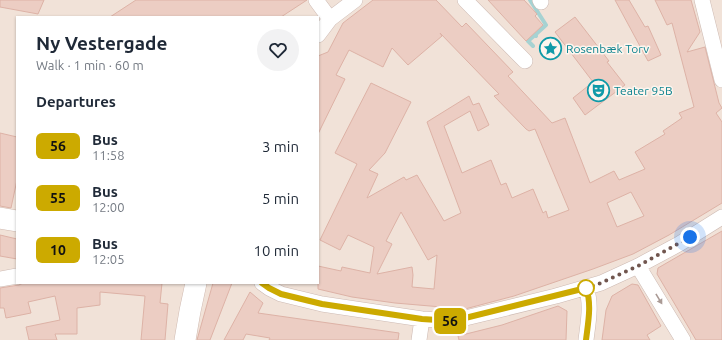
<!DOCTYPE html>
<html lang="en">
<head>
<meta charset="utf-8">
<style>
	:root { --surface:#fff; --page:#f2f2f3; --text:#1f2937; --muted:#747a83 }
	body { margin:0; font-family:Ubuntu,sans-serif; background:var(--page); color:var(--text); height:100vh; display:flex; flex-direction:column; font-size:15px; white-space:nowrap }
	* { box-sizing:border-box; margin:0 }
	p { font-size:13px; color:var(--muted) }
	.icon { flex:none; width:22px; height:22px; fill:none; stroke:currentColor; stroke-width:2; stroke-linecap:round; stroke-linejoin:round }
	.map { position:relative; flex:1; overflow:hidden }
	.drawer { position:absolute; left:16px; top:16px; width:303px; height:268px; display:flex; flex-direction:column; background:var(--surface); border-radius:0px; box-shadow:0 1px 3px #0004 }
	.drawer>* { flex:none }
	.badge { padding:0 8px; border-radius:6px; font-size:14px; line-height:26px }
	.you { position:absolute; width:20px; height:20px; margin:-10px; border:3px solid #fff; border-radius:50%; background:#1a73e8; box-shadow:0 0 0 6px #1a73e833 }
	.map>.badge { position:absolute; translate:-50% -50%; box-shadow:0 0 0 2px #fff }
	h2 { padding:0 20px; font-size:15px; line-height:36px }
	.round { display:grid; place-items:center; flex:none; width:42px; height:42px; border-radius:21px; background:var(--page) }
	.overview { display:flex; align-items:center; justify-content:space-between; height:68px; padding:0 20px }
	h1 { font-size:19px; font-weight:700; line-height:30px }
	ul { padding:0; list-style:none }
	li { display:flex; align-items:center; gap:12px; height:52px; padding:0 20px }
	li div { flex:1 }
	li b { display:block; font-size:15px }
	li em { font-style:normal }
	li .badge { min-width:44px; font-weight:700; text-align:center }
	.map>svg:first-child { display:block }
	.residential { fill:#f1e2d8; fill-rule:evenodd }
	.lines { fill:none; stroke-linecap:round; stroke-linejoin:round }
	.stream { stroke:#a6d2d2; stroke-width:4 }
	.building { fill:#eccdc3; stroke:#ddb2a6; fill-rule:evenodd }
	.street-casing { stroke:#cdbab3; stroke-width:16 }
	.secondary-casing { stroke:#cfb9b0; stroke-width:22 }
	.street { stroke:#fff; stroke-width:15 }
	.secondary { stroke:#fff; stroke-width:21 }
	.oneway { fill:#aa9a95 }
	.line-casing { stroke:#fff; stroke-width:9 }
	.line { stroke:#ca0; stroke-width:6 }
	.walk { stroke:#71564f; stroke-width:4; stroke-dasharray:0 7.2 }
	.stop-dot { fill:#fff; stroke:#ca0; stroke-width:2 }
	.labels { text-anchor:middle; stroke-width:3; stroke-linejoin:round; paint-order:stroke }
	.culture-label { font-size:12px; fill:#0d838f; stroke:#fdf5ee; text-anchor:start }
</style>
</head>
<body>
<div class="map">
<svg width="722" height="340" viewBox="0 0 722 340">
	<rect width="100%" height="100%" fill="#faf1e8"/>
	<path class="residential" d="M0,0H722V340H0ZM17,17H318V283H17Z"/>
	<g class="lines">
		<path class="stream" d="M530,0L546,25L535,35L536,36
			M533,46L528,41L535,35"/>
	</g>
	<path class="building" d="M0,0H44L38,14L0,7Z
		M136,0H307L281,17H110Z
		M373,0H436L462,27L466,23L513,72L508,76L552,123L565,118L590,183L614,171L619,180L645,169L635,152L665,134L663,131L682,118L679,113L694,107L672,23L667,25L655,0H691L700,32L687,52L705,47L719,103L722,108L716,113L722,122V203L669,235L633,254L593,269L514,296L465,309L395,303L352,297L318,289V266L341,271L342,267L370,273L374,247L348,235L340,250L320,240L357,164L335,153L371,83L411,102L385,153L369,170L378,174L367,198L404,177L406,180L417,175L444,221L461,213L427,122L469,96L473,105L479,103L489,125L478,131L470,111L444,126L462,173L491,160L501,185L506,183L512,198L533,189L543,213L546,211L548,218L569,210L535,129L529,131L526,129L494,96L499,94L440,33L442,36L408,65L392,48L383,67L349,50L336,75L345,79L318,134V56L328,52L343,23ZM631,192L644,216L617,227L607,203ZM401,212L428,260L437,255L434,289L412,287L413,275L412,267L377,274L392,244L386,241Z
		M488,0H524L537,14L535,16L543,25L526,41Z
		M615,0H629L645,27L648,26L661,55L648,61Z
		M575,17L609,61L607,62L625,85L585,115L573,98L593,82L555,32Z
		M0,133L17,137V180L11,208L0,206Z
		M722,231V340H696L657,274L658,268Z
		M0,235L17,239V259L0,256Z
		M23,283H162L160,303L168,304L165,340H141L145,296L100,292V305L77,308V334H55L57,340H29L26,327L60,320L55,296L28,302L31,313L6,318L4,308H0V288L19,285Z
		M213,283H232L210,340H197Z
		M632,284L638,285L661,326L647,335L650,340H602L606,310L612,296Z
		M250,292L263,303L258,313L399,333L398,340H269L270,338L246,334L243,340H224Z
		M558,306L567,311L566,340H459L458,336L502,325Z"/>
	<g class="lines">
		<defs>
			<path id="street" d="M316,0L330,19
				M465,0L525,61
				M540,0L541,2
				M702,0L722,80
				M318,35L330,19L355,0
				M638,266L683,340
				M0,279L17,276
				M262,283L269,288L281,294L322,304L422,319L453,321L556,296L601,283L638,266L679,244L722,217
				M419,340L422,319
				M586,340C588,323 592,304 586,288"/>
			<path id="secondary" d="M0,218L17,221
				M185,340L190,311L196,283"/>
		</defs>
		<use href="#street" class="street-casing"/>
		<use href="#secondary" class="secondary-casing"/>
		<use href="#street" class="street"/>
		<use href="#secondary" class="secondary"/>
	</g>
	<defs><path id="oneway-solid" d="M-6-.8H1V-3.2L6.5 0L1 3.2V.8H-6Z"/></defs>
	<use class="oneway" href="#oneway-solid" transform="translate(659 299) rotate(59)"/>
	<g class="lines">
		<defs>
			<path id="line" d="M262,283L269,288L281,294L322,304L422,319L453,321L586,288C592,304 588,323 586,340"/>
		</defs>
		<use href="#line" class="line-casing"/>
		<use href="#line" class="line"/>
		<path class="walk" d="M586,288L601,283L638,266L690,237"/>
	</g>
	<defs>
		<symbol id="sight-ring" viewBox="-11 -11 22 22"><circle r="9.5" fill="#fdf5ee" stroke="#0f9aa8" stroke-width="1.5"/><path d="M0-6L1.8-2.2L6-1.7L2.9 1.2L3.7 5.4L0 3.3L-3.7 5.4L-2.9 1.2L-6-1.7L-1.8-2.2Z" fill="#0f9aa8"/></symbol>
		<symbol id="theatre-ring" viewBox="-11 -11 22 22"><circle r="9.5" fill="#fdf5ee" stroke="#0f9aa8" stroke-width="1.5"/><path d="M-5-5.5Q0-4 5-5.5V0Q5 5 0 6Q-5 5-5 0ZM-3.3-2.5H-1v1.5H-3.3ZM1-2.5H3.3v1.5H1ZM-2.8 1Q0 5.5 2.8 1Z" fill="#0f9aa8"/></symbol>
	</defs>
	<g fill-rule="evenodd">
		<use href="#sight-ring" x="538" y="36" width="25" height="25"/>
		<use href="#theatre-ring" x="586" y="78" width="25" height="25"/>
	</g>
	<circle class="stop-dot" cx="586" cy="288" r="8"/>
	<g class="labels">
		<g class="culture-label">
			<text x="566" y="53">Rosenbæk Torv</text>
			<text x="614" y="95">Teater 95B</text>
		</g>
	</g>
</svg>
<div class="you" style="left:690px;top:237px"></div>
<b class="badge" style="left:450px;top:321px;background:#ca0;color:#111">56</b>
<section class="drawer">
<div class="overview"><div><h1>Ny Vestergade</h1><p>Walk · 1 min · 60 m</p></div><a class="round"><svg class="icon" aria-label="heart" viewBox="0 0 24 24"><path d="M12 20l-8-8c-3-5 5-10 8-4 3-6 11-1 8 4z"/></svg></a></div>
<h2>Departures</h2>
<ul>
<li><span class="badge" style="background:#ca0;color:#111">56</span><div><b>Bus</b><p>11:58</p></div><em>3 min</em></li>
<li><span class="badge" style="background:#ca0;color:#111">55</span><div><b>Bus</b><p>12:00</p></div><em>5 min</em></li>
<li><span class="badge" style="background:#ca0;color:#111">10</span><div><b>Bus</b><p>12:05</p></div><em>10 min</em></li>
</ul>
</section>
</div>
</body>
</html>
